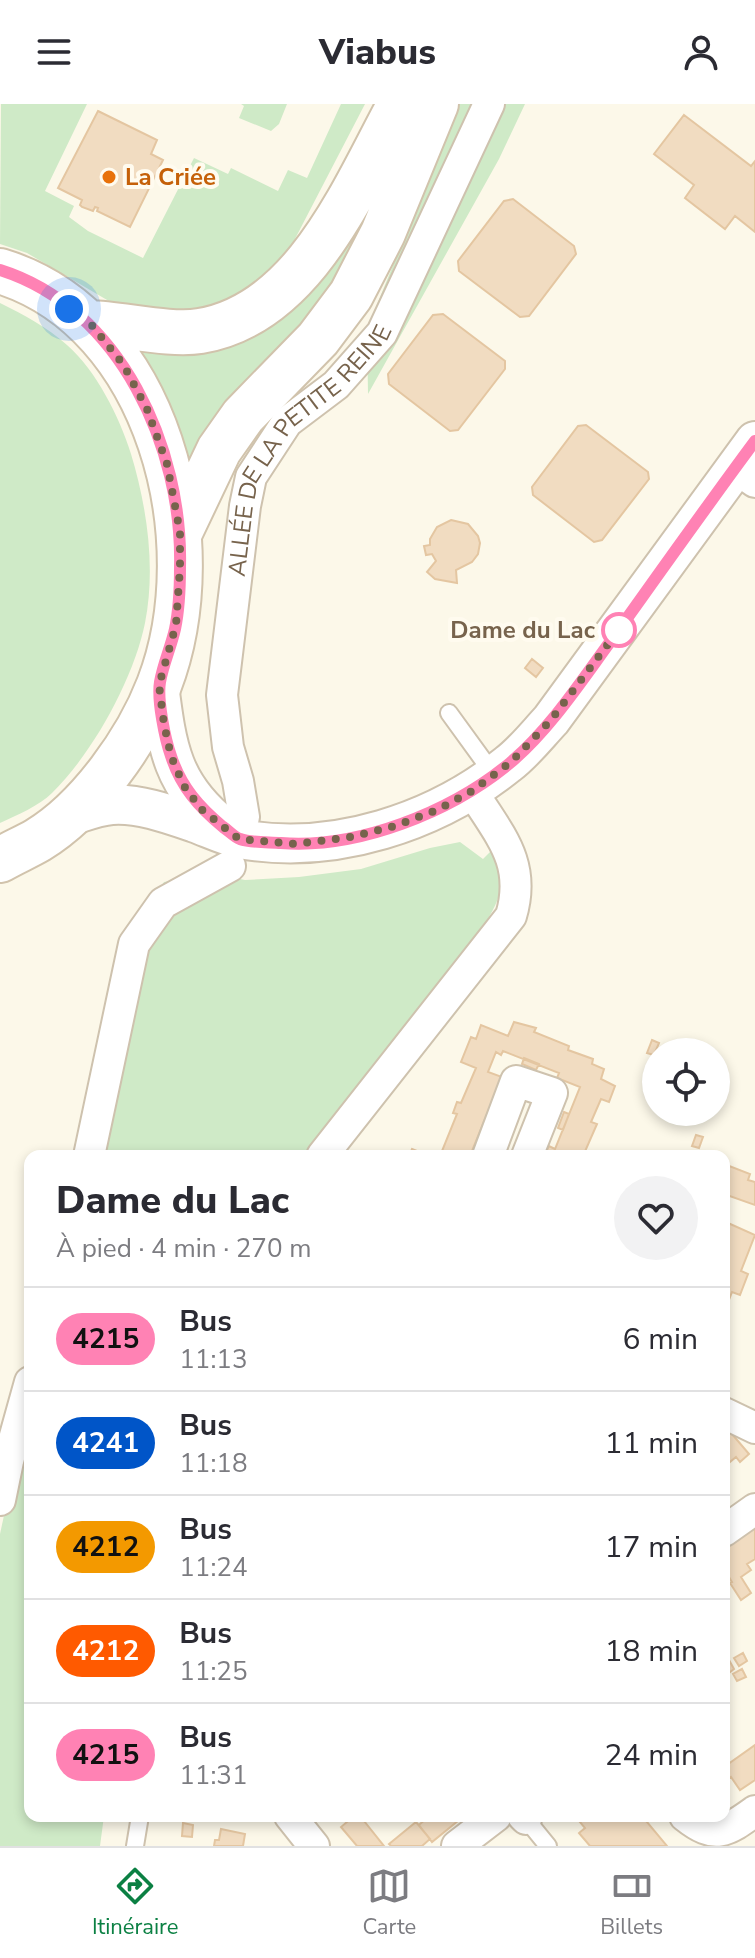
<!DOCTYPE html>
<html lang="fr">
<head>
<meta charset="utf-8">
<style>
	:root { --surface:#fff; --page:#f2f2f3; --text:#2b2b33; --muted:#7c7c81; --line:#e1e1e2; --accent:#0b8043 }
	body { margin:0; font-family:"Nunito Sans",sans-serif; background:var(--page); color:var(--text); height:100vh; display:flex; flex-direction:column; font-size:30px; white-space:nowrap }
	* { box-sizing:border-box; margin:0 }
	p { font-size:26px; color:var(--muted) }
	.icon { flex:none; width:44px; height:44px; fill:none; stroke:currentColor; stroke-width:2; stroke-linecap:round; stroke-linejoin:round }
	.map { position:relative; flex:1; overflow:hidden }
	.sheet { position:absolute; left:24px; top:1046px; width:706px; height:672px; display:flex; flex-direction:column; background:var(--surface); border-radius:16px; box-shadow:0 4px 12px #0003 }
	.sheet>* { flex:none }
	.badge { padding:0 16px; border-radius:26px; font-size:28px; line-height:52px }
	.controls { position:absolute; left:642px; top:934px; display:grid; gap:16px }
	.controls a { display:grid; place-items:center; width:88px; height:88px; border-radius:50%; background:var(--surface); box-shadow:0 4px 12px #0003; font-size:40px }
	.you { position:absolute; width:40px; height:40px; margin:-20px; border:6px solid #fff; border-radius:50%; background:#1a73e8; box-shadow:0 0 0 12px #1a73e833 }
	.map>.badge { position:absolute; translate:-50% -50%; box-shadow:0 0 0 4px #fff }
	.round { display:grid; place-items:center; flex:none; width:84px; height:84px; border-radius:42px; background:var(--page) }
	.headline { display:flex; align-items:center; justify-content:space-between; height:136px; padding:0 32px }
	h1 { font-size:38px; font-weight:800; line-height:60px }
	ul { padding:0; list-style:none }
	li { display:flex; align-items:center; gap:24px; height:104px; padding:0 32px; border-top:2px solid var(--line) }
	li div { flex:1 }
	li b { display:block; font-size:30px }
	li em { font-style:normal }
	li .badge { min-width:88px; font-weight:700; text-align:center }
	header { display:flex; justify-content:space-between; align-items:center; height:104px; padding:0 32px; background:var(--surface); font-size:36px; font-weight:800 }
	.tab-bar { display:flex; justify-content:space-around; align-items:center; height:112px; border-top:2px solid var(--line); background:var(--surface); font-size:22px; color:var(--muted) }
	.tab-bar a { display:grid; justify-items:center; gap:4px }
	.tab-bar .on { color:var(--accent) }
	.map>svg:first-child { display:block }
	.green { fill:#cfeac7 }
	.building { fill:#f1dcc1; stroke:#e4c6a1; stroke-width:2 }
	.lines { fill:none; stroke-linecap:round; stroke-linejoin:round }
	.service-casing { stroke:#cec2ae; stroke-width:20 }
	.minor-casing { stroke:#cec2ae; stroke-width:34 }
	.tertiary-casing { stroke:#cec2ae; stroke-width:42 }
	.secondary-casing { stroke:#d1c3ac; stroke-width:48 }
	.service { stroke:#fff; stroke-width:16 }
	.minor { stroke:#fff; stroke-width:30 }
	.tertiary { stroke:#fff; stroke-width:38 }
	.secondary { stroke:#fff; stroke-width:44 }
	.line-casing { stroke:#fff; stroke-width:18 }
	.line { stroke:#ff82b4; stroke-width:12 }
	.walk { stroke:#77634c; stroke-width:8; stroke-dasharray:0 14.4 }
	.food-dot { fill:#e8710a; stroke:#fffbef; stroke-width:3 }
	.stop-dot { fill:#fff; stroke:#ff82b4; stroke-width:4 }
	.labels { text-anchor:middle; stroke-width:8; stroke-linejoin:round; paint-order:stroke }
	.food-label { font-size:24px; font-weight:bold; fill:#c56008; stroke:#fffbef; text-anchor:start }
	.street-label { font-size:24px; fill:#77634c; stroke:#fffbef }
	.stop-label { font-size:24px; font-weight:bold; fill:#77634c; stroke:#fffbef; text-anchor:end }
</style>
</head>
<body>
<header><svg class="icon" aria-label="menu" viewBox="0 0 24 24"><path d="M4 6h16M4 12h16M4 18h16"/></svg>Viabus<svg class="icon" aria-label="person" viewBox="0 0 24 24"><circle cx="12" cy="8" r="4"/><path d="M4 21q1-7 8-7t8 7"/></svg></header>
<div class="map">
<svg width="755" height="1742" viewBox="0 0 755 1742">
	<rect width="100%" height="100%" fill="#fcf8e9"/>
	<path class="green" d="M1,0H87L45,87L74,102L69,113L88,127L143,154L194,54L228,70L231,64L278,87L288,66L307,74L341,0H365L283,158L270,177L203,211L119,203L27,149L0,140Z
		M241,0H287L279,20L271,27L239,14L244,2Z
		M459,0H525L499,55L368,290L367,225Z
		M382,79L335,189L190,363L177,321L136,241L192,238Z
		M0,199C24,211 47,223 67,241C96,266 120,314 131,350C147,403 156,464 145,519C134,574 93,649 52,689C39,702 17,711 0,719Z
		M460,738L483,755L491,747C506,785 502,792 481,826L304,1052H79L124,836L164,778L215,770L245,776L299,773L361,765L430,744Z
		M30,1291V1712H104L100,1742H0V1430Z"/>
	<path class="building" d="M98,7L157,36L151,50L163,56L130,123L97,107L98,104L95,103L93,107L82,103L80,101L82,96L58,84Z
		M684,11L751,62L755,57V128L735,112L725,125L685,94L694,81L654,50Z
		M513,95L574,142L576,150L529,212L520,213L459,167L458,157L504,97Z
		M443,210L505,257V265L458,326L450,327L389,280L388,270L433,211Z
		M586,321L648,368L649,375L602,436L594,438L533,391L532,383L578,322Z
		M451,416L468,420L478,432L480,439L478,450L472,458L456,466L457,479L435,475L427,468L436,457L432,450L426,451L424,442L430,441V435L437,423Z
		M532,555L543,564L536,573L525,564Z
		M514,918L536,924L534,928L569,942L568,946L593,955L592,960L604,965L601,975L615,982L609,998L601,995L591,1018L597,1020L583,1052H544L549,1042L555,1045L580,983L557,974L559,969L503,947L501,951L496,948L488,968L502,973L470,1052H440L457,1010L453,1009L457,998L461,999L476,964L461,958L471,933L476,935L481,921L508,932Z
		M652,936L659,939L654,951L647,949Z
		M524,954L539,960L536,966L522,960Z
		M564,1008L569,1010L563,1026L558,1024Z
		M696,1031L703,1033L699,1044L692,1042Z
		M412,1045L429,1052H409Z
		M724,1060L750,1070L748,1076L755,1078V1101L724,1090Z
		M728,1119L755,1131L741,1167L748,1170L740,1191L732,1188L724,1209V1128Z
		M726,1323L749,1350L740,1358L736,1353L724,1363Z
		M755,1421V1455L747,1460L751,1466L741,1473L751,1489L741,1496L730,1479L732,1478L729,1473L724,1476V1442Z
		M743,1549L747,1557L739,1562L734,1554Z
		M729,1556L734,1565L725,1572L724,1559Z
		M742,1565L746,1573L737,1577L733,1570Z
		M755,1641V1676L740,1686L731,1673L724,1678V1663Z
		M354,1712H360L384,1742H357L341,1723Z
		M429,1712H464L432,1738L419,1721Z
		M575,1712H642L667,1742H590L579,1729L585,1724Z
		M416,1718L430,1735L422,1742H391L389,1740Z
		M183,1719L193,1721L192,1733L182,1732Z
		M221,1725L245,1730L243,1742H214L215,1736H219Z"/>
	<g class="lines">
		<defs>
			<path id="service" d="M449,609L494,671
				M526,1715L548,1742
				M135,1742L140,1712"/>
			<g id="minor">
				<path d="M735,364L755,378"/>
				<path id="s1" d="M244,713L238,677L228,643L222,591L245,402L251,373L287,318L336,281L382,229L489,0"/>
				<path d="M89,1052L134,840L163,799L230,762"/>
				<path d="M322,1052L511,812C527,758 499,731 472,687"/>
				<path d="M488,1052L516,977L552,989L527,1052"/>
				<path d="M724,1309L755,1324"/>
				<path d="M0,1396L8,1357L30,1278"/>
				<path d="M724,1427L755,1405"/>
				<path d="M290,1712L314,1742"/>
				<path d="M523,1712L526,1715"/>
				<path d="M685,1712C715,1736 726,1728 755,1707"/>
				<path d="M457,1742L496,1712"/>
			</g>
			<path id="tertiary" d="M159,581C167,644 172,682 224,723
				M70,712C83,708 98,702 112,701C139,699 169,710 195,719C209,724 225,732 240,735C334,752 436,718 508,660C524,648 537,631 551,616L755,337"/>
			<path id="secondary" d="M0,167C160,216 214,438 159,581C138,636 89,705 38,736C26,743 12,749 0,756
				M90,219C122,220 170,232 200,227C305,210 355,82 400,0
				M180,428L219,346L243,312L318,235L351,191L383,129L436,0"/>
		</defs>
		<use href="#service" class="service-casing"/>
		<use href="#minor" class="minor-casing"/>
		<use href="#tertiary" class="tertiary-casing"/>
		<use href="#secondary" class="secondary-casing"/>
		<use href="#service" class="service"/>
		<use href="#minor" class="minor"/>
		<use href="#tertiary" class="tertiary"/>
		<use href="#secondary" class="secondary"/>
	</g>
	<g class="lines">
		<defs>
			<path id="line" d="M0,166C121,204 183,345 180,463C180,483 179,506 175,525C171,543 163,560 160,578C157,596 165,635 171,652C181,683 199,703 223,723C228,726 234,733 240,735C251,739 268,738 281,739C358,745 451,708 510,659C549,626 580,579 610,538C658,471 706,403 755,337"/>
		</defs>
		<use href="#line" class="line-casing"/>
		<use href="#line" class="line"/>
		<path class="walk" d="M69,205L90,219L123,260L147,305L167,360L180,428V464L176,521L159,581L164,620L171,652L184,682L201,705L239,735L296,740L351,733L395,722L437,706L472,687L511,658L551,616L626,516L619,526"/>
	</g>
	<circle class="food-dot" cx="109" cy="73" r="8"/>
	<circle class="stop-dot" cx="619" cy="526" r="16"/>
	<g class="labels">
		<g class="food-label">
			<text x="125" y="81">La Criée</text>
		</g>
		<g class="street-label">
			<text dy="8" stroke="none"><textPath href="#s1" startOffset="396">ALLÉE DE LA PETITE REINE</textPath></text>
		</g>
		<g class="stop-label">
			<text x="595" y="534">Dame du Lac</text>
		</g>
	</g>
</svg>
<div class="controls">
<a><svg class="icon" aria-label="locate" viewBox="0 0 24 24"><circle cx="12" cy="12" r="6"/><path d="M12 2v4M12 18v4M2 12h4M18 12h4"/></svg></a>
</div>
<div class="you" style="left:69px;top:205px"></div>
<section class="sheet">
<div class="headline"><div><h1>Dame du Lac</h1><p>À pied · 4 min · 270 m</p></div><a class="round"><svg class="icon" aria-label="heart" viewBox="0 0 24 24"><path d="M12 20l-8-8c-3-5 5-10 8-4 3-6 11-1 8 4z"/></svg></a></div>
<ul>
<li><span class="badge" style="background:#ff82b4;color:#111">4215</span><div><b>Bus</b><p>11:13</p></div><em>6 min</em></li>
<li><span class="badge" style="background:#0055c8;color:#fff">4241</span><div><b>Bus</b><p>11:18</p></div><em>11 min</em></li>
<li><span class="badge" style="background:#f39900;color:#111">4212</span><div><b>Bus</b><p>11:24</p></div><em>17 min</em></li>
<li><span class="badge" style="background:#ff5a00;color:#fff">4212</span><div><b>Bus</b><p>11:25</p></div><em>18 min</em></li>
<li><span class="badge" style="background:#ff82b4;color:#111">4215</span><div><b>Bus</b><p>11:31</p></div><em>24 min</em></li>
</ul>
</section>
</div>
<nav class="tab-bar">
<a class="on"><svg class="icon" aria-label="directions" viewBox="0 0 24 24"><path d="M12 3l9 9-9 9-9-9zM9 14v-3h6M13 9l2 2-2 2"/></svg>Itinéraire</a>
<a><svg class="icon" aria-label="map" viewBox="0 0 24 24"><path d="M3 6l6-2 6 2 6-2v14l-6 2-6-2-6 2zM9 4v14M15 6v14"/></svg>Carte</a>
<a><svg class="icon" aria-label="tickets" viewBox="0 0 24 24"><path d="M3 7h18v10H3zM15 7v10"/></svg>Billets</a>
</nav>
</body>
</html>
